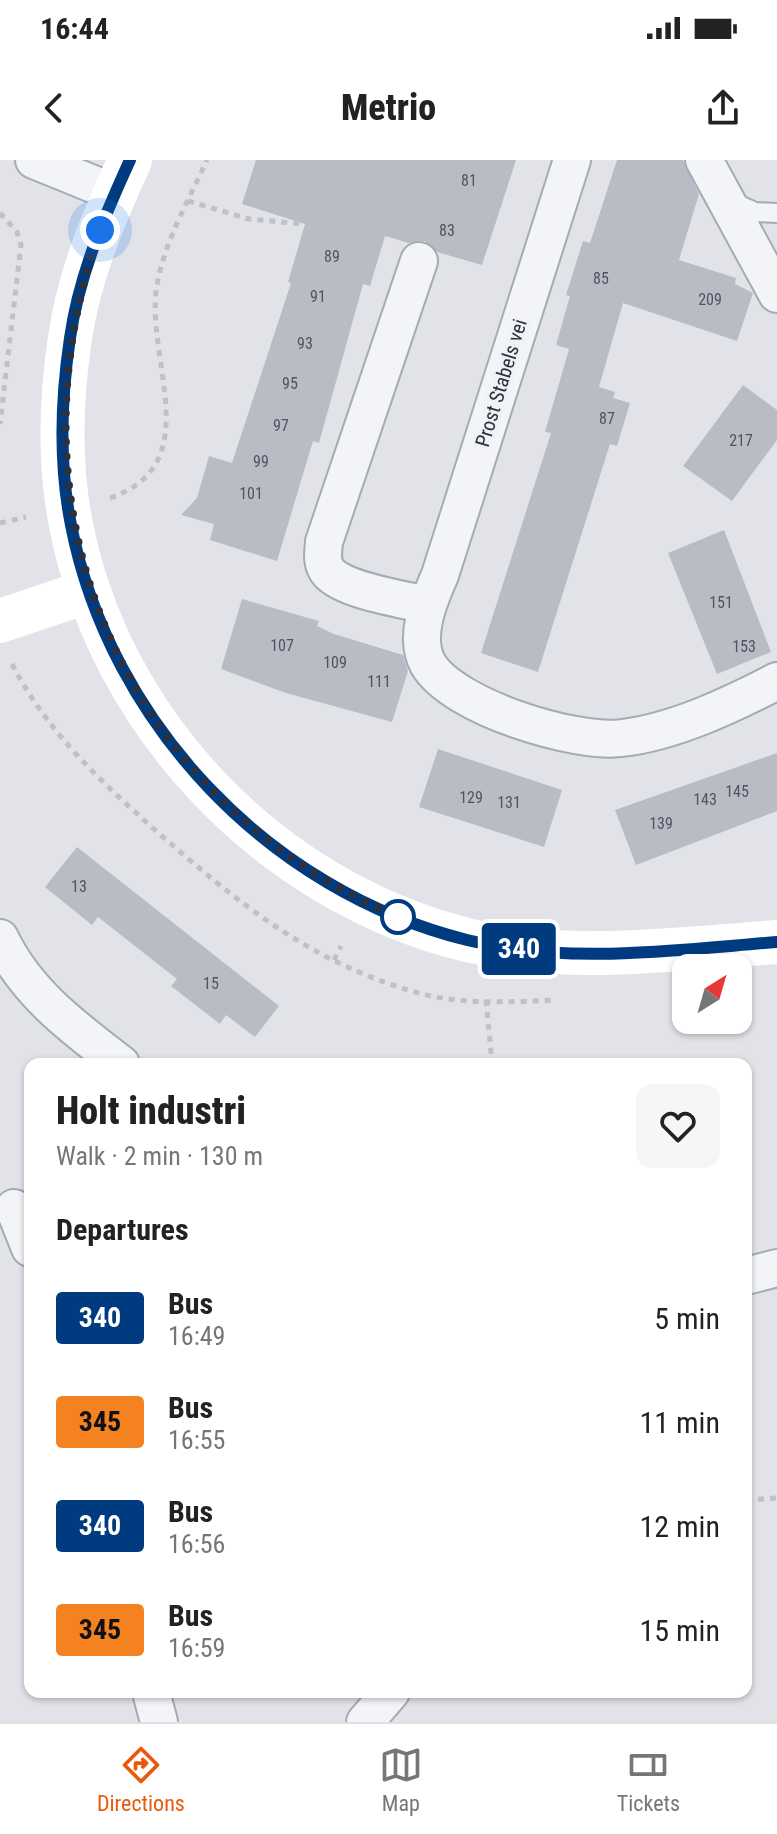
<!DOCTYPE html>
<html lang="en">
<head>
<meta charset="utf-8">
<style>
	:root { --surface:#fff; --page:#f6f6f6; --text:#222; --muted:#767676; --line:#e0e0e0; --accent:#ea580c }
	body { margin:0; font-family:"Roboto Condensed",sans-serif; background:var(--page); color:var(--text); height:100vh; display:flex; flex-direction:column; font-size:30px; white-space:nowrap }
	* { box-sizing:border-box; margin:0 }
	p { font-size:26px; color:var(--muted) }
	.icon { flex:none; width:44px; height:44px; fill:none; stroke:currentColor; stroke-width:2; stroke-linecap:round; stroke-linejoin:round }
	.map { position:relative; flex:1; overflow:hidden }
	.sheet { position:absolute; left:24px; top:898px; width:728px; height:640px; display:flex; flex-direction:column; background:var(--surface); border-radius:16px; box-shadow:0 2px 6px #0004 }
	.sheet>* { flex:none }
	.badge { padding:0 16px; border-radius:6px; font-size:28px; line-height:52px }
	.needle { width:52px; rotate:37deg }
	.fabs { position:absolute; left:672px; top:794px; display:grid; gap:16px }
	.fabs a { display:grid; place-items:center; width:80px; height:80px; border-radius:16px; background:var(--surface); box-shadow:0 2px 6px #0004; font-size:40px }
	.you { position:absolute; width:40px; height:40px; margin:-20px; border:6px solid #fff; border-radius:50%; background:#1a73e8; box-shadow:0 0 0 12px #1a73e833 }
	.map>.badge { position:absolute; translate:-50% -50%; box-shadow:0 0 0 4px #fff }
	h2 { padding:0 32px; font-size:30px; line-height:72px }
	.round { display:grid; place-items:center; flex:none; width:84px; height:84px; border-radius:16px; background:var(--page) }
	.headline { display:flex; align-items:center; justify-content:space-between; height:136px; padding:0 32px }
	h1 { font-size:38px; font-weight:800; line-height:60px }
	ul { padding:0; list-style:none }
	li { display:flex; align-items:center; gap:24px; height:104px; padding:0 32px }
	li div { flex:1 }
	li b { display:block; font-size:30px }
	li em { font-style:normal }
	li .badge { min-width:88px; font-weight:700; text-align:center }
	.status { display:flex; justify-content:space-between; align-items:center; height:56px; padding:0 40px; background:var(--surface); direction:ltr }
	.status svg { height:22px; fill:currentColor }
	header { display:flex; justify-content:space-between; align-items:center; height:104px; padding:0 32px; background:var(--surface); font-size:36px; font-weight:800 }
	.tabs { display:flex; justify-content:space-around; align-items:center; height:112px; border-top:2px solid var(--line); background:var(--surface); font-size:22px; color:var(--muted) }
	.tabs a { display:grid; justify-items:center; gap:4px }
	.tabs .current { color:var(--accent) }
	.map>svg:first-child { display:block }
	.building { fill:#b9bcc4 }
	.lines { fill:none; stroke-linecap:round; stroke-linejoin:round }
	.lane-casing { stroke:#a7aab2; stroke-width:22 }
	.street-casing { stroke:#a7aab2; stroke-width:40 }
	.path { stroke:#bfc1c7; stroke-width:5; stroke-dasharray:6 6; stroke-linecap:butt }
	.lane { stroke:#f3f4f7; stroke-width:18 }
	.street { stroke:#f3f4f7; stroke-width:36 }
	.secondary { stroke:#fff; stroke-width:44 }
	.line-casing { stroke:#fff; stroke-width:18 }
	.line { stroke:#003b80; stroke-width:12 }
	.walk { stroke:#2b313e; stroke-width:8; stroke-dasharray:0 14.4 }
	.stop-dot { fill:#fff; stroke:#003b80; stroke-width:4 }
	.labels { text-anchor:middle; stroke-width:8; stroke-linejoin:round; paint-order:stroke }
	.number-label { font-size:16px; fill:#4e5460 }
	.street-label { font-size:20px; fill:#2b313e; stroke:#f0f2f6 }
</style>
</head>
<body>
<div class="status"><b>16:44</b><svg viewBox="0 0 49 12"><path d="M0 12V9h3v3zM5 12V6h3v6zM10 12V3h3v9zM15 12V0h3v12zM26 1h20v11H26zM47 4h2v5h-2z"/></svg></div>
<header><svg class="icon" aria-label="back" viewBox="0 0 24 24"><path d="M15 5l-7 7 7 7"/></svg>Metrio<svg class="icon" aria-label="share" viewBox="0 0 24 24"><path d="M12 15V3M7 8l5-5 5 5M5 13v7h14v-7"/></svg></header>
<div class="map">
<svg width="777" height="1562" viewBox="0 0 777 1562">
	<rect width="100%" height="100%" fill="#e1e3e8"/>
	<path class="building" d="M256,0H516L482,105L437,92L425,81L409,83L385,76L370,126L363,124L319,283L313,281L277,401L210,380L214,364L181,355L197,338L209,296L232,303L291,123L288,122L305,64L242,44Z
		M617,0H683L699,34L679,100L736,118L735,124L753,133L737,181L623,143L599,227L615,232L613,238L630,243L617,286L610,284L538,512L481,493L551,273L545,272L569,189L556,185L570,136L566,135L583,81L590,83Z
		M743,225L777,250V280L732,341L683,306Z
		M724,370L771,492L717,514L668,393Z
		M242,439L319,461L317,466L334,474L403,495L408,511L392,562L286,533L221,509Z
		M438,589L562,630L544,687L419,647Z
		M777,593V651L636,705L615,650Z
		M77,687L279,846L255,877L226,855L220,864L171,826L177,819L98,757L92,765L45,727Z"/>
	<g class="lines">
		<defs>
			<path id="lane" d="M730,41L755,52L777,53"/>
			<path id="street" d="M34,0L115,33
				M572,0L440,415C429,440 413,477 428,504C453,547 575,584 622,578C674,572 731,545 777,521
				M704,0L777,134
				M419,101L324,382C323,393 321,404 329,413C346,431 402,439 427,445
				M0,778C26,833 74,868 121,904
				M14,1048L30,1088
				M746,1116L777,1108
				M151,1532L159,1562
				M365,1562L391,1532"/>
		</defs>
		<use href="#lane" class="lane-casing"/>
		<use href="#street" class="street-casing"/>
		<path class="path" d="M188,41L249,59L304,64
			M0,53L17,72L21,85L0,264
			M110,338C206,305 148,205 156,132C162,85 188,42 207,0
			M0,363L26,357
			M12,504C46,570 99,620 154,669C236,741 307,801 415,832C459,845 509,842 554,840
			M334,800L341,786
			M486,840L491,892L489,904
			M746,1340L777,1338"/>
		<use href="#lane" class="lane"/>
		<use href="#street" class="street"/>
		<path class="secondary" d="M130,0C104,57 79,115 70,178C61,238 59,305 71,365C110,564 270,731 467,780C567,804 675,789 777,782
			M0,461L89,431"/>
	</g>
	<g class="lines">
		<defs>
			<path id="line" d="M130,0C104,57 79,115 70,178C61,238 59,305 71,365C110,564 270,731 467,780C567,805 675,790 777,782"/>
		</defs>
		<use href="#line" class="line-casing"/>
		<use href="#line" class="line"/>
		<path class="walk" d="M100,70C0,352 124,639 398,757"/>
	</g>
	<circle class="stop-dot" cx="398" cy="757" r="16"/>
	<g class="labels">
		<g class="number-label">
			<text x="469" y="26">81</text>
			<text x="447" y="76">83</text>
			<text x="332" y="102">89</text>
			<text x="601" y="124">85</text>
			<text x="318" y="142">91</text>
			<text x="710" y="145">209</text>
			<text x="305" y="189">93</text>
			<text x="290" y="229">95</text>
			<text x="607" y="264">87</text>
			<text x="281" y="271">97</text>
			<text x="741" y="286">217</text>
			<text x="261" y="307">99</text>
			<text x="251" y="339">101</text>
			<text x="721" y="448">151</text>
			<text x="282" y="491">107</text>
			<text x="744" y="492">153</text>
			<text x="335" y="508">109</text>
			<text x="379" y="527">111</text>
			<text x="737" y="637">145</text>
			<text x="471" y="643">129</text>
			<text x="705" y="645">143</text>
			<text x="509" y="648">131</text>
			<text x="661" y="669">139</text>
			<text x="79" y="732">13</text>
			<text x="211" y="829">15</text>
		</g>
		<g class="street-label">
			<text transform="translate(501 223) rotate(-73)" y="7">Prost Stabels vei</text>
		</g>
	</g>
</svg>
<div class="fabs">
<a><svg class="needle" viewBox="-14 -14 28 28"><path d="M0-13l5 13h-10z" fill="#e53935"/><path d="M0 13l5-13h-10z" fill="#767676"/></svg></a>
</div>
<div class="you" style="left:100px;top:70px"></div>
<b class="badge" style="left:519px;top:789px;background:#003b80;color:#fff">340</b>
<section class="sheet">
<div class="headline"><div><h1>Holt industri</h1><p>Walk · 2 min · 130 m</p></div><a class="round"><svg class="icon" aria-label="heart" viewBox="0 0 24 24"><path d="M12 20l-8-8c-3-5 5-10 8-4 3-6 11-1 8 4z"/></svg></a></div>
<h2>Departures</h2>
<ul>
<li><span class="badge" style="background:#003b80;color:#fff">340</span><div><b>Bus</b><p>16:49</p></div><em>5 min</em></li>
<li><span class="badge" style="background:#f58220;color:#111">345</span><div><b>Bus</b><p>16:55</p></div><em>11 min</em></li>
<li><span class="badge" style="background:#003b80;color:#fff">340</span><div><b>Bus</b><p>16:56</p></div><em>12 min</em></li>
<li><span class="badge" style="background:#f58220;color:#111">345</span><div><b>Bus</b><p>16:59</p></div><em>15 min</em></li>
</ul>
</section>
</div>
<nav class="tabs">
<a class="current"><svg class="icon" aria-label="directions" viewBox="0 0 24 24"><path d="M12 3l9 9-9 9-9-9zM9 14v-3h6M13 9l2 2-2 2"/></svg>Directions</a>
<a><svg class="icon" aria-label="map" viewBox="0 0 24 24"><path d="M3 6l6-2 6 2 6-2v14l-6 2-6-2-6 2zM9 4v14M15 6v14"/></svg>Map</a>
<a><svg class="icon" aria-label="tickets" viewBox="0 0 24 24"><path d="M3 7h18v10H3zM15 7v10"/></svg>Tickets</a>
</nav>
</body>
</html>
